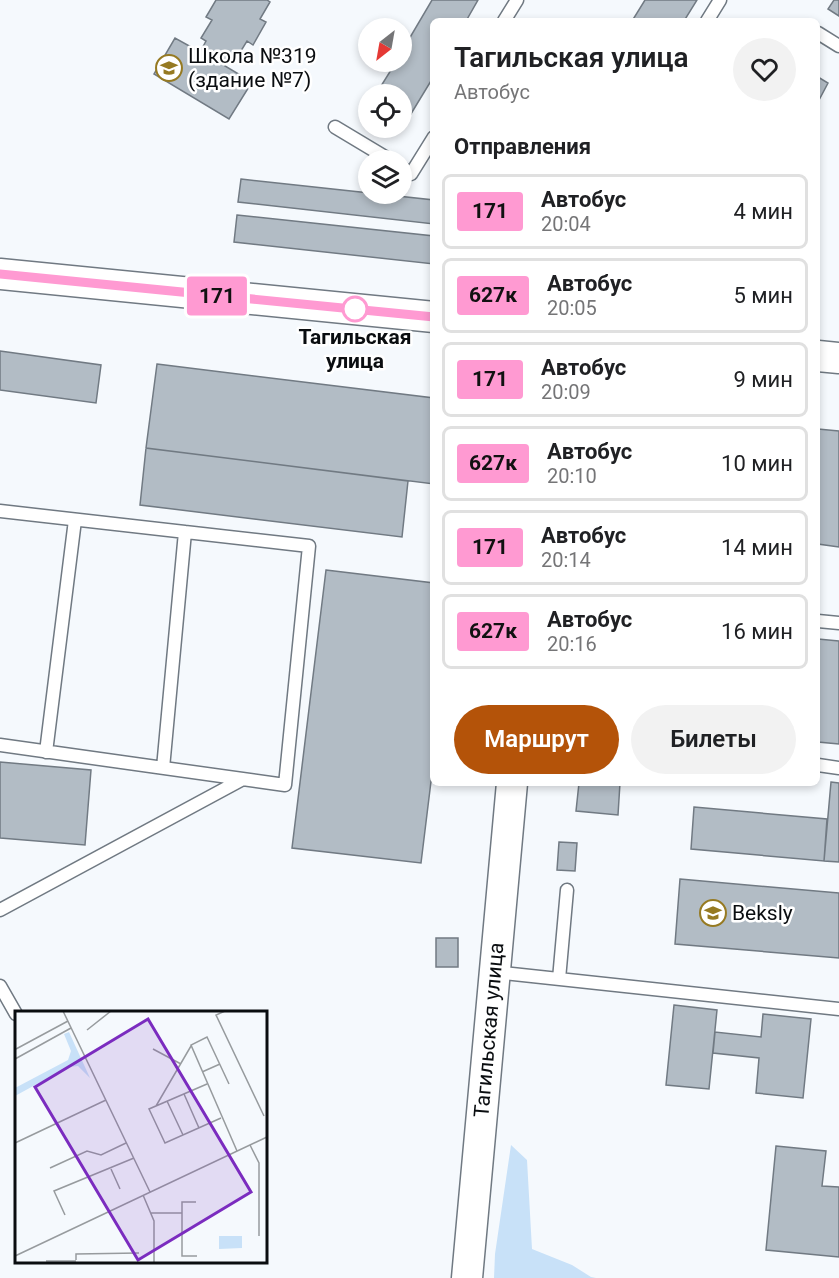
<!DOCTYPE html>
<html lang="ru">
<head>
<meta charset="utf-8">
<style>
	:root { --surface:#fff; --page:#f2f2f2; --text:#202124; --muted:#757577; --line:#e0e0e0; --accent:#b45309 }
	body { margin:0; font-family:Roboto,sans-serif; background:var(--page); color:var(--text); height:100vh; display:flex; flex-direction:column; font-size:22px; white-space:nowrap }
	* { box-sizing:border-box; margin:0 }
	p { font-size:20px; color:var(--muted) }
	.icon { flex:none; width:33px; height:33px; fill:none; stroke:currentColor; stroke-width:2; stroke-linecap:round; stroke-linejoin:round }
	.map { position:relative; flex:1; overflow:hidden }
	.sheet { position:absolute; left:430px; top:18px; width:390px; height:768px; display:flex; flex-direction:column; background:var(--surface); border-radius:9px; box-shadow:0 3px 9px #0003 }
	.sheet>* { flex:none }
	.badge { padding:0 12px; border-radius:4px; font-size:21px; line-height:39px }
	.needle { width:39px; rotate:211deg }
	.tools { position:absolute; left:358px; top:18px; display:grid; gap:12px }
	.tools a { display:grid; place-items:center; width:54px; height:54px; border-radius:50%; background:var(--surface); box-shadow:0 3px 9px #0003; font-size:30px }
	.map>.badge { position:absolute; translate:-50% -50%; box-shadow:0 0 0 3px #fff }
	h2 { padding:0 24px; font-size:22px; line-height:54px }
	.round { display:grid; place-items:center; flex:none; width:63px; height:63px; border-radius:32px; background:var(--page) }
	.summary { display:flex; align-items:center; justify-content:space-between; height:102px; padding:0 24px }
	h1 { font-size:28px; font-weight:600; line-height:45px }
	.action { display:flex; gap:12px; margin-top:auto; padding:12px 24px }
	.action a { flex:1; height:69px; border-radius:36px; background:var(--accent); color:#fff; font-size:24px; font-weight:600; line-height:69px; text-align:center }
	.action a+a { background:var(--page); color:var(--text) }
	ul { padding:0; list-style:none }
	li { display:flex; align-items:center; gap:18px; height:75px; margin:0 12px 9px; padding:0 12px; border:3px solid var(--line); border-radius:9px }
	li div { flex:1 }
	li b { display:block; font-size:22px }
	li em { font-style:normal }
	li .badge { min-width:66px; font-weight:700; text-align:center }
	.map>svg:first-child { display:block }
	.green { fill:#c8e1f8 }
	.building { fill:#b2bcc5; stroke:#717a83; stroke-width:1.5 }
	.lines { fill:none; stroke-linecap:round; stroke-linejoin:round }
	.service-casing { stroke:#707982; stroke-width:15 }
	.tertiary-casing { stroke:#707982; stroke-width:33 }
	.service { stroke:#fff; stroke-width:12 }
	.tertiary { stroke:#fff; stroke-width:30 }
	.line-casing { stroke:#fff; stroke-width:14 }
	.line { stroke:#ff9ad2; stroke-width:9 }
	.stop-dot { fill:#fff; stroke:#ff9ad2; stroke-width:3 }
	.labels { text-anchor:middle; stroke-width:5; stroke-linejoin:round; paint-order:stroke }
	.poi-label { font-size:21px; fill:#0a0d10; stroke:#fff; text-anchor:start }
	.stop-label { font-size:21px; font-weight:bold; fill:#0a0d10; stroke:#fff }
	.street-label { font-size:21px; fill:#0a0d10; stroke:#fff }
	.inset-road { fill:none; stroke:#979b9e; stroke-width:1.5 }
	.view { fill:#7b2cbf; fill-opacity:0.15; stroke:#7b2cbf; stroke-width:3 }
	.inset-edge { fill:none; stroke:#0a0d10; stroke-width:3 }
</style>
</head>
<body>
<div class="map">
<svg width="839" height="1278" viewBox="0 0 839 1278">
	<rect width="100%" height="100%" fill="#f5f9fd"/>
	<path class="green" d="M511,1145L527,1160L532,1249L572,1265L591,1277L596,1278H494L495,1254Z"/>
	<path class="building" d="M216,0H267L270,2L260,19L266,22L253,45L247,41L236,59L231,56L225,66L252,82L229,119L154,74L175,38L200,52L206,41L201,38L212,20L206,17Z
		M432,0H478L466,21H434V76L403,127L402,126V94H376L396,62H402V51Z
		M645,0H697L684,21H632Z
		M834,0H839V16L828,9Z
		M818,77L828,83L818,102Z
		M241,179L434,200V224L238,202Z
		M237,215L434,236V264L234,242Z
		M0,351L101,365L96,403L0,390Z
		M157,364L434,398V484L146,448Z
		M818,429L839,431V547L818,544Z
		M146,448L408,481L402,537L140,505Z
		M326,570L434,583V757L421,863L292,848Z
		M818,639L839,641V744L818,742Z
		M0,762L91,770L85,845L0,838Z
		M831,782L839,783V862L824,861Z
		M579,783H620L618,815L576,811Z
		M694,807L827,819L824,861L691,849Z
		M559,842L577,843L575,871L557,870Z
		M680,879L839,893V958L675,944Z
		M436,938H458V967H436Z
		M674,1005L717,1010L709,1089L666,1085Z
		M763,1014L811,1019L803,1098L756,1093L759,1058L713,1053L715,1032L761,1037Z
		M776,1146L826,1151L822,1186L839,1187V1257L766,1250Z"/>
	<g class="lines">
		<defs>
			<path id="service" d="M504,21L517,0
				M707,21L720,0
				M818,33L839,46
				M335,127L390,160
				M402,168L411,174L434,137
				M0,511L309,546L285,785L0,745
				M818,621L839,623
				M46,752L75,520
				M818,765L839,768
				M163,768L185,532
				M0,910L243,779
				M494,972L839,1009
				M559,979L567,890
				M0,986L16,1014"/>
			<path id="tertiary" d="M0,274L434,317
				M818,356L839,358
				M467,1278L512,783"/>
		</defs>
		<use href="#service" class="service-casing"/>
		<use href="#tertiary" class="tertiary-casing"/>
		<use href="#service" class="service"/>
		<use href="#tertiary" class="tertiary"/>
	</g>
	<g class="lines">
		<defs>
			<path id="line" d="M0,274L434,317"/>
		</defs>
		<use href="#line" class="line-casing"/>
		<use href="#line" class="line"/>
	</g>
	<defs>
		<symbol id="school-ring" viewBox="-11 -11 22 22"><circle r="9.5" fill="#fff" stroke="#967a22" stroke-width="1.5"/><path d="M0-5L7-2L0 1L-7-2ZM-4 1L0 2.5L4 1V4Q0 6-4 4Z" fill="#967a22"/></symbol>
	</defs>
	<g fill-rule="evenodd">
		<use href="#school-ring" x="154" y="53" width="30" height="30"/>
		<use href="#school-ring" x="698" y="898" width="30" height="30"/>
	</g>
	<circle class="stop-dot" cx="355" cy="309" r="12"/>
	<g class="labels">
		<g class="poi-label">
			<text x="188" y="63">Школа №319<tspan x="188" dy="24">(здание №7)</tspan></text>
			<text x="732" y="920">Beksly</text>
		</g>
		<g class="stop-label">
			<text x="355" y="344">Тагильская<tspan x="355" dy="24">улица</tspan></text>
		</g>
		<g class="street-label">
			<text transform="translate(489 1030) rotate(-85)" y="7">Тагильская улица</text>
		</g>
	</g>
	<g transform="translate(15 1011)">
		<rect width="252" height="252" fill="#f5f9fd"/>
		<path d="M54,21L75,67L63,55L53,56L0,85V77L53,49L56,40L49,23ZM204,225H227V237L204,238Z" fill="#c8e1f8"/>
		<path class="inset-road" d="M48,0L135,181M210,0L201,4L249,105M72,19L96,0M1,38L53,10M138,38L166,53M0,48L56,17M187,61L205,53M192,73L134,98L150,132L206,107M214,73L192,26L176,34L222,140M169,83L184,117M152,90L168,124M141,95L176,35M0,132L91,89M235,134L244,152V225M35,157L72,140L86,144L111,132M96,158L105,178M128,184L139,210V252M136,202H167V245H182M167,202V191H181M50,204L39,180L119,147M0,245L252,126M61,249V243L124,242M31,250H61"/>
		<path class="view" d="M133,8L236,181L123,249L20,76Z"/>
		<rect width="252" height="252" class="inset-edge"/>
	</g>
</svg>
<div class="tools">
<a><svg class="needle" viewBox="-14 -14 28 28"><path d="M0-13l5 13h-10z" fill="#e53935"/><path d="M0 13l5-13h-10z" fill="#757577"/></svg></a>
<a><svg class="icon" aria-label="locate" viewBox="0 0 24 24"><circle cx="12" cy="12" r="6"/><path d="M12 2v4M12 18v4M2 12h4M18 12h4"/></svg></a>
<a><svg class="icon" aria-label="layers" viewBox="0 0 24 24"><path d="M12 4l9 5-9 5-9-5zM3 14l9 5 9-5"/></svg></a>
</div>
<b class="badge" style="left:217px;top:296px;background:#ff9ad2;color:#111">171</b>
<section class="sheet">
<div class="summary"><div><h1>Тагильская улица</h1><p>Автобус</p></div><a class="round"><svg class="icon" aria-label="heart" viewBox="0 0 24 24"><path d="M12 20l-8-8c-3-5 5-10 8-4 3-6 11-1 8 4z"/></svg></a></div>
<h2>Отправления</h2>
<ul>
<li><span class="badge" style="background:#ff9ad2;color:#111">171</span><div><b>Автобус</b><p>20:04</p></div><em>4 мин</em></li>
<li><span class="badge" style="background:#ff9ad2;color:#111">627к</span><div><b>Автобус</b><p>20:05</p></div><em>5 мин</em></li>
<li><span class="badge" style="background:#ff9ad2;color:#111">171</span><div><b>Автобус</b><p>20:09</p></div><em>9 мин</em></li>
<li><span class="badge" style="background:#ff9ad2;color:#111">627к</span><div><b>Автобус</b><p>20:10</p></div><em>10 мин</em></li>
<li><span class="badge" style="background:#ff9ad2;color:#111">171</span><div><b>Автобус</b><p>20:14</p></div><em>14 мин</em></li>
<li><span class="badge" style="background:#ff9ad2;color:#111">627к</span><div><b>Автобус</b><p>20:16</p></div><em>16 мин</em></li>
</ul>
<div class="action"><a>Маршрут</a><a>Билеты</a></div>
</section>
</div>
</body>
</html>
